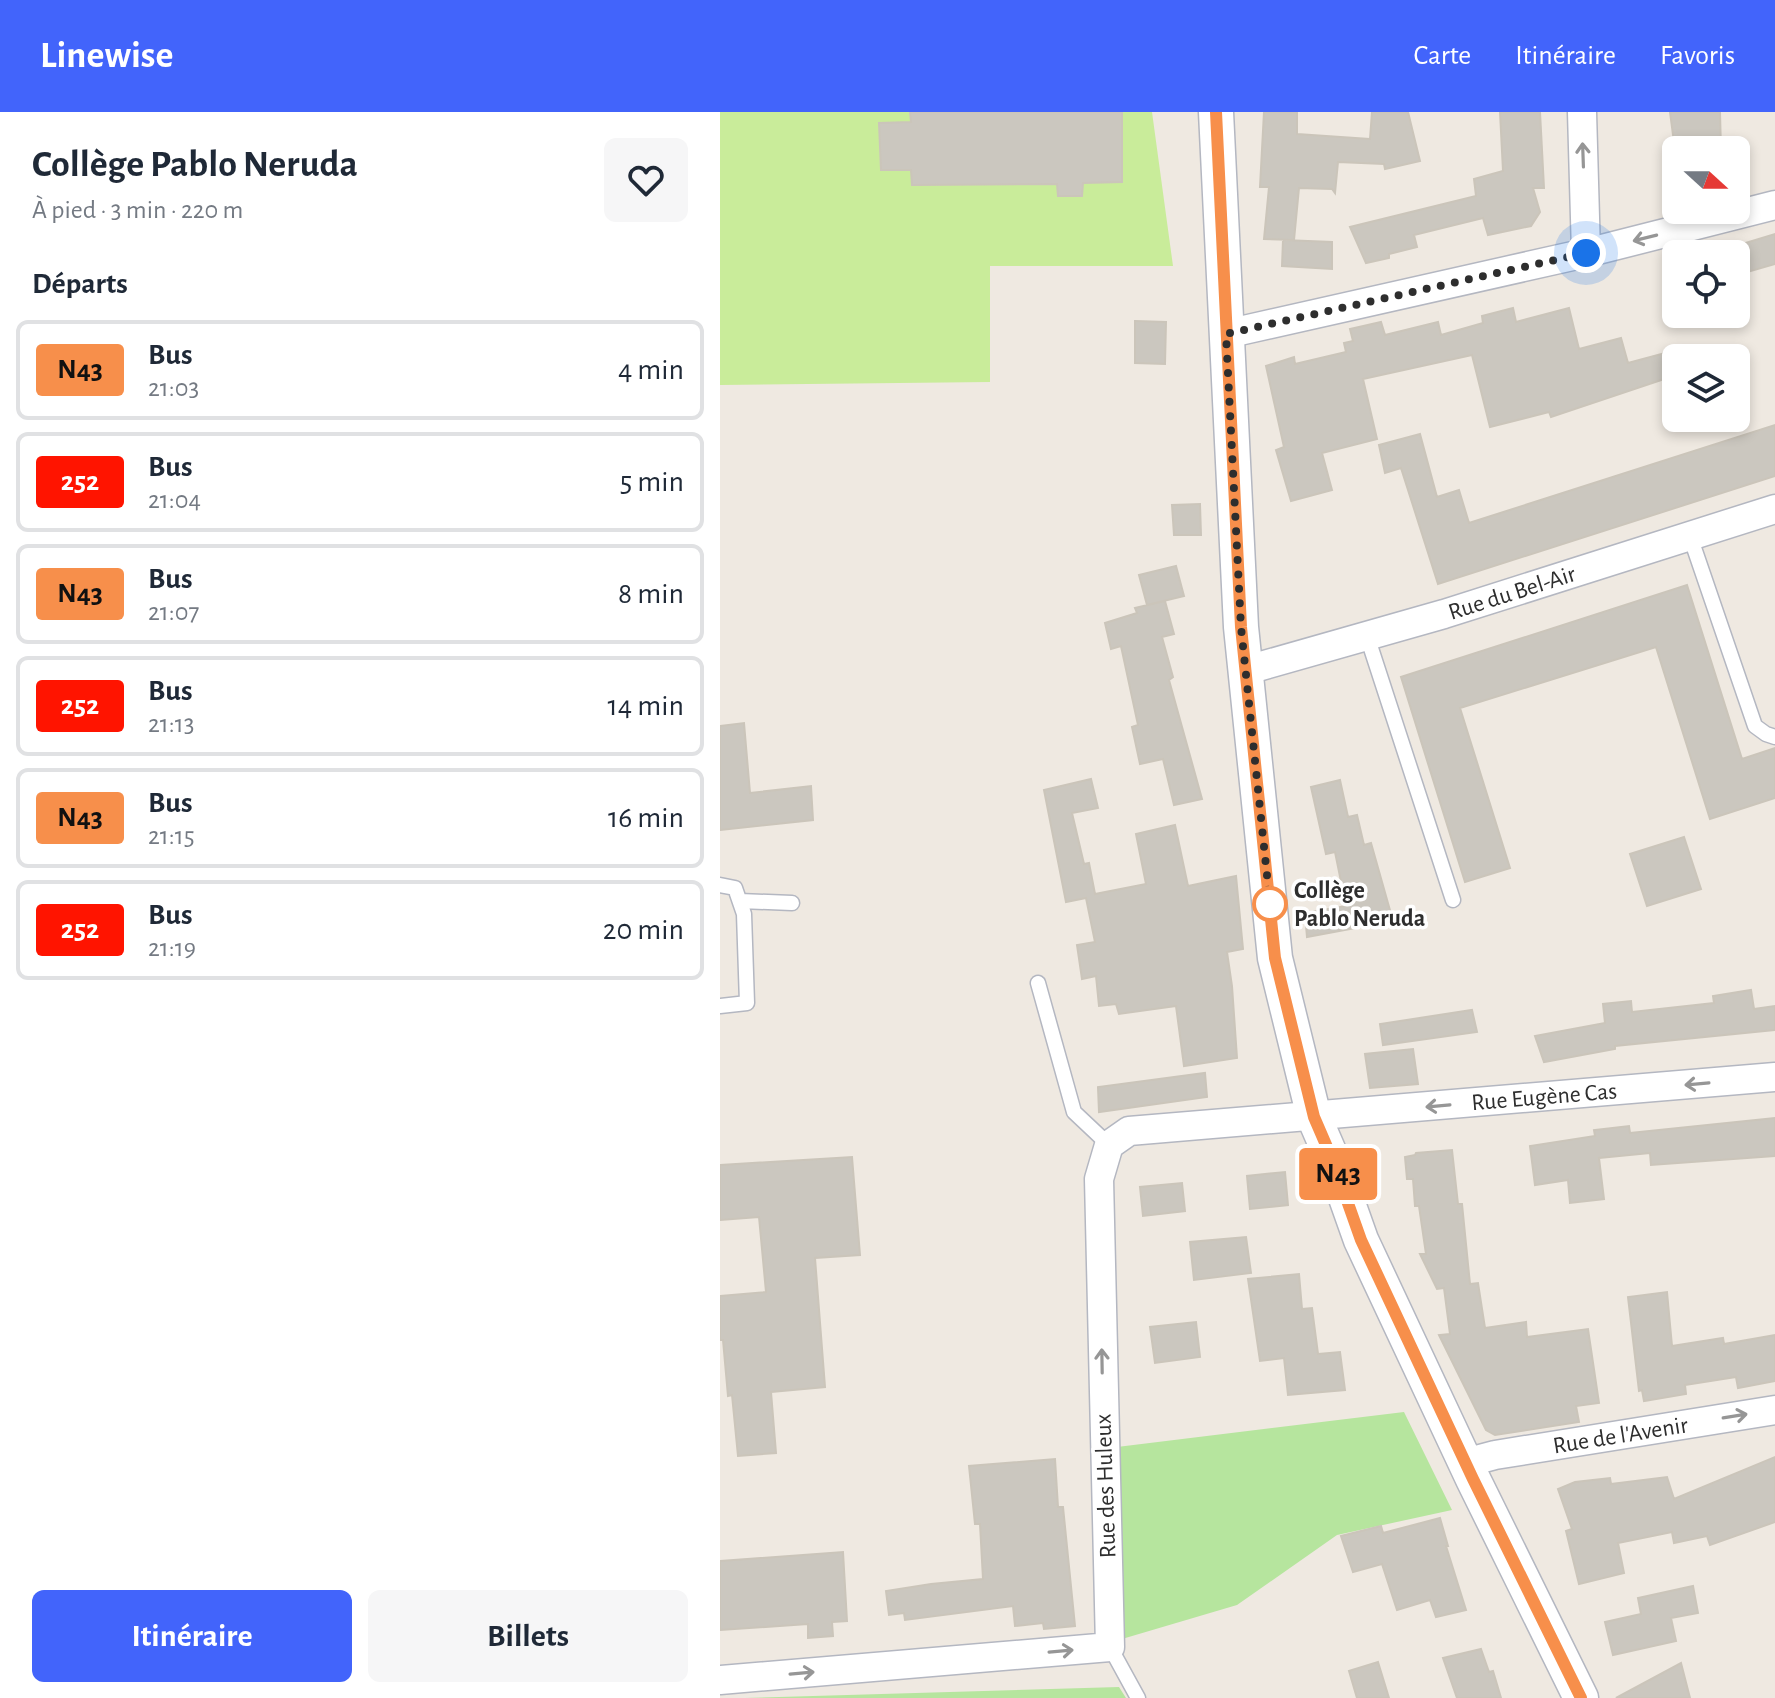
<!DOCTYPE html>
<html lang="fr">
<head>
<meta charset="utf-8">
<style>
	:root { --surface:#fff; --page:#f6f6f7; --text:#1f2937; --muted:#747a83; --line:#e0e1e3; --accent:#4264fb }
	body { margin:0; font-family:"Alegreya Sans",sans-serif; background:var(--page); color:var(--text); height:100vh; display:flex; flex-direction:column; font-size:30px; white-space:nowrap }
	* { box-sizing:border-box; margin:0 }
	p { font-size:26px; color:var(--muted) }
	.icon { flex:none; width:44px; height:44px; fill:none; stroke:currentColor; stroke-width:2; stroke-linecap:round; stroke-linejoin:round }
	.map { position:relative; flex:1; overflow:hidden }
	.panel { display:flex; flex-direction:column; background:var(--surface); width:720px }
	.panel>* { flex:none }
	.badge { padding:0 16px; border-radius:6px; font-size:28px; line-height:52px }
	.needle { width:52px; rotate:111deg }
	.fabs { position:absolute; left:942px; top:24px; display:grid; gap:16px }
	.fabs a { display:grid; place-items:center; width:88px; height:88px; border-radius:12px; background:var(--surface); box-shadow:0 4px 12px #0003; font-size:40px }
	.you { position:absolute; width:40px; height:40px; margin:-20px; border:6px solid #fff; border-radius:50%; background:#1a73e8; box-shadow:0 0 0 12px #1a73e833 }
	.map>.badge { position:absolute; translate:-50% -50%; box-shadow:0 0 0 4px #fff }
	h2 { padding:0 32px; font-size:30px; line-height:72px }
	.round { display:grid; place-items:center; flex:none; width:84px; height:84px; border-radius:12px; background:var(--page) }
	.summary { display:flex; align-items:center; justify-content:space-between; height:136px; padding:0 32px }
	h1 { font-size:38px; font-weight:700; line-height:60px }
	.action { display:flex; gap:16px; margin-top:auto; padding:16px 32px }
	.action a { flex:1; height:92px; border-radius:12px; background:var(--accent); color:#fff; font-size:32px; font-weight:700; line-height:92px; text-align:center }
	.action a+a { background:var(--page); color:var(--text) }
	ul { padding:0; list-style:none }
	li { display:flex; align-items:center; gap:24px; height:100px; margin:0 16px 12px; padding:0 16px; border:4px solid var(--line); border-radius:12px }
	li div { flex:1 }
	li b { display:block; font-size:30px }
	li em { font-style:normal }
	li .badge { min-width:88px; font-weight:700; text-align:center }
	header { display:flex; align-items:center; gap:48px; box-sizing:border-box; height:112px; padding:0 40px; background:var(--accent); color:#fff }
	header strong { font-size:38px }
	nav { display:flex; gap:44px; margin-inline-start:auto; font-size:28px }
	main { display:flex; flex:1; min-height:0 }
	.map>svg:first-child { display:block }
	.green { fill:#b6e59e }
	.pitch { fill:#c9ec9a }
	.building { fill:#cbc7bf; stroke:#cbc5ba; stroke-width:2 }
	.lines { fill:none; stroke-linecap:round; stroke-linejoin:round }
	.service-casing { stroke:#b4b7c1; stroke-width:17 }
	.minor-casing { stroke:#b4b7c1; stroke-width:31 }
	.tertiary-casing { stroke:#b4b7c1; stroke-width:37 }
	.service { stroke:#fff; stroke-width:14 }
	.minor { stroke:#fff; stroke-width:28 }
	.tertiary { stroke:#fff; stroke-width:34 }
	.oneway { stroke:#969696 }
	.line-casing { stroke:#fff; stroke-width:18 }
	.line { stroke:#f78f4b; stroke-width:12 }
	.walk { stroke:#2e2e2e; stroke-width:8; stroke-dasharray:0 14.4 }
	.stop-dot { fill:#fff; stroke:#f78f4b; stroke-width:4 }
	.labels { text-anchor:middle; stroke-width:7; stroke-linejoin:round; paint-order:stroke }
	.street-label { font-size:24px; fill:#2e2e2e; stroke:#fff }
	.stop-label { font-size:24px; font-weight:bold; fill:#2e2e2e; stroke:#fff; text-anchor:start }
</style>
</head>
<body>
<header>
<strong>Linewise</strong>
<nav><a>Carte</a><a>Itinéraire</a><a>Favoris</a></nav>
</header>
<main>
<section class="panel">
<div class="summary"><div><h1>Collège Pablo Neruda</h1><p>À pied · 3 min · 220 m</p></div><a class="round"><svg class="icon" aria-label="heart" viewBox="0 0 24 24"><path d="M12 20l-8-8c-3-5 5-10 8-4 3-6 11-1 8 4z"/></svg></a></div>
<h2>Départs</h2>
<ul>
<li><span class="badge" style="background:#f78f4b;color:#111">N43</span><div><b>Bus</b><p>21:03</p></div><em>4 min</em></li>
<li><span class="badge" style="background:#ff1400;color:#fff">252</span><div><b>Bus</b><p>21:04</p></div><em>5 min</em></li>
<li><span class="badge" style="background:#f78f4b;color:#111">N43</span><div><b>Bus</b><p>21:07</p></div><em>8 min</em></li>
<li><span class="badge" style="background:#ff1400;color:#fff">252</span><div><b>Bus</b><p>21:13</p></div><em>14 min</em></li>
<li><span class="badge" style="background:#f78f4b;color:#111">N43</span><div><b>Bus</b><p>21:15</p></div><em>16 min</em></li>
<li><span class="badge" style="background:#ff1400;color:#fff">252</span><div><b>Bus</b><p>21:19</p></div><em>20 min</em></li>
</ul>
<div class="action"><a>Itinéraire</a><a>Billets</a></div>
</section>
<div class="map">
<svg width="1055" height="1586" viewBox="0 0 1055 1586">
	<rect width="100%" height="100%" fill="#efe9e1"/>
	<path class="green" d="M684,1300L732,1398L617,1423L517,1493L402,1527L397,1335Z
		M399,1575L406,1586H25Z"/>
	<path class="pitch" d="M0,0H432L453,154H270V270L0,273Z"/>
	<path class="building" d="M190,0H402V70L363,71L362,84H338L337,72L192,73L191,58H161L159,11L191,10Z
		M544,0H577V22L650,27L652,0H688L700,49L665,57L664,52L618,50L615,81L612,77L579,76L574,128L544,127L549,75H540Z
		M780,0H820L824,76H813L820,100L811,114L768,123L763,106L694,123L697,135L669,142V146L646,151L630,115L756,84L754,67L783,59Z
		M950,0H1000L1001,38H955Z
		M1055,122V152L1017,163L1016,142H1010L1009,136Z
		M563,128L612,130V157L562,154Z
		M793,196L796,210L849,196L859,237L901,226L908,251L949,240L956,263L831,305L829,300L770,315L752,243L643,267L657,327L602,341L612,378L571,389L556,338L564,335L546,254L574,245L575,252L626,240L624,231L633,229L630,217L661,210L665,223L718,210L721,223L763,211L762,204Z
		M415,209L446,210L445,252L415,251Z
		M1055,313V364L718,472L681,356L665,361L659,333L700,322L717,385L739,378L749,411Z
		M480,392L481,423H454L452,393Z
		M456,454L464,484L427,493L419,463Z
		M967,473L1022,647L1055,636V686L990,707L936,535L740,596L790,756L745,770L681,565Z
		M445,489L454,522L442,525L453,565L449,568L482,687L454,693L443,647L420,652L412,615L418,613L401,534L391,537L385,511L417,501L415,496Z
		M24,611L30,681L91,674L93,708L0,718V614Z
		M371,667L378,696L352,701L364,752L369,751L375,782L426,772L416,722L455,713L468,774L516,764L523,837L507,840L512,874L517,946L464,954L456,894L399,902L396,892L379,894L376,864L362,867L357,833L375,830L366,786L346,790L324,678Z
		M620,668L628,705L637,703L644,733L651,731L673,809L587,825L585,801L626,794L615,740L606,742L591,675Z
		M964,725L981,777L927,794L910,742Z
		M1031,878L1034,897L1055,894V918L895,934V937L824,950L815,924L885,911L883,892L911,889L912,900L994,891L993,884Z
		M752,898L757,920L663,933L660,912Z
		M693,937L698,972L650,976L645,942Z
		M485,961L487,985L379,1000L378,975Z
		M1055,1006V1044L931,1053L930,1041L879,1046L884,1087L850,1091L848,1068L815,1073L810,1034L875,1024L874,1018L909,1014L910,1021Z
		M732,1038L738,1092H742L750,1172L758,1171L765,1216L806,1210L807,1225L868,1217L879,1291L856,1294L859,1310L775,1323L766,1318L719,1223L730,1222L724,1176L717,1177L700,1142H706L699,1094H695L693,1067H687L685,1045L695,1043L696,1041Z
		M132,1045L140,1143L95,1146L105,1275L51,1280L56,1341L18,1344L12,1283L8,1284L3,1228H0V1184L46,1180L39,1105L0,1108V1053Z
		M565,1060L568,1093L530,1097L527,1064Z
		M462,1071L465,1099L423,1104L420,1075Z
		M526,1125L531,1161L474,1168L470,1130Z
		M579,1162L582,1197L592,1196L598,1242L620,1240L625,1278L568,1283L564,1246L540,1249L528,1167Z
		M947,1180L952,1234L1003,1226L1004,1232L1055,1223V1269L1018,1276L1016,1265L965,1273L966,1282L924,1289L922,1278L919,1279L908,1185Z
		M476,1210L480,1245L435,1251L430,1215Z
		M1055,1345V1410L990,1433L987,1424L954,1431L952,1420L898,1431L904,1461L859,1472L846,1419L852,1417L838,1377L855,1370L890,1366L891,1372L947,1365L954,1387Z
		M335,1347L338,1395H343L355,1514L324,1517L323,1511L295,1514L293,1494L185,1508L184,1501L169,1503L166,1479L211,1472L263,1467L260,1412H255L249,1354Z
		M720,1406L728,1434H726L746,1498L716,1505L710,1488L677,1498L662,1452L633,1460L621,1424L661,1414L663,1421Z
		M123,1440L127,1509L112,1510L113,1524L88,1526V1512L0,1518V1449Z
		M973,1474L978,1501L951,1506L956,1529L893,1543L885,1510L921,1502L918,1486Z
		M761,1537L769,1560L773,1559L781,1586H737L723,1546Z
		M658,1550L669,1586H637L629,1559Z
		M961,1551L970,1586H896Z"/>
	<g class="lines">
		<defs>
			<path id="service" d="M970,424L1035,614L1046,622L1055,625
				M647,524L733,788
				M0,773L15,776L24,802L27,891L0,894
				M20,789L72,791
				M318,871L354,1000L389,1033
				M390,1535L418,1586"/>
			<g id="minor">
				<path d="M862,0L866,141"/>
				<path d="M506,222L866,141L1055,93"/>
				<path id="s1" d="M527,558L724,502L1055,397"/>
				<path id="s2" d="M745,1351L775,1343L1055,1298"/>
				<path id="s3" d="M0,1568L390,1535L379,1067L389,1033L409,1019L1055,965"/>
			</g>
			<path id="tertiary" d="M496,0L521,515L555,846L594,1005L613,1049L641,1128L753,1367L861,1586"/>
		</defs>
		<use href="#service" class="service-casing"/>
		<use href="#minor" class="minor-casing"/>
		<use href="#tertiary" class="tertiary-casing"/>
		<use href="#service" class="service"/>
		<use href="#minor" class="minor"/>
		<use href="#tertiary" class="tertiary"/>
	</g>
	<defs><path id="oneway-shaft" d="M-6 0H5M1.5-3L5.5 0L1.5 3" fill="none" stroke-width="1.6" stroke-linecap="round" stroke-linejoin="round" transform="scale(2)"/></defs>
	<g class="oneway">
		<use href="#oneway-shaft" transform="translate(863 43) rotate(-92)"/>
		<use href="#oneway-shaft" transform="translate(925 126) rotate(166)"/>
		<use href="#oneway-shaft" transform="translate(977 972) rotate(175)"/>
		<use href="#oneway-shaft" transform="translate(718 994) rotate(175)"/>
		<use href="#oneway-shaft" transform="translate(382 1249) rotate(-91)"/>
		<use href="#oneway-shaft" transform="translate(1015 1304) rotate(-9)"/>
		<use href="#oneway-shaft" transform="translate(341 1539) rotate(-5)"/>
		<use href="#oneway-shaft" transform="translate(82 1561) rotate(-5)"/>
	</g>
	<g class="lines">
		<defs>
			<path id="line" d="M496,0L521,515L555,846L594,1005L613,1049L641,1128L753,1367L861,1586"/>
		</defs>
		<use href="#line" class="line-casing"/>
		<use href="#line" class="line"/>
		<path class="walk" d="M550,792L521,515L506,222L866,141"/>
	</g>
	<circle class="stop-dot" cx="550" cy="792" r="16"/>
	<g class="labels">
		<g class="street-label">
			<text dy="8" stroke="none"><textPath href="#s1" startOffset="276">Rue du Bel-Air</textPath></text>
			<text dy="8" stroke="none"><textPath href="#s3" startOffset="1336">Rue Eugène Cas</textPath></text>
			<text dy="8" stroke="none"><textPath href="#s2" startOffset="158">Rue de l'Avenir</textPath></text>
			<text transform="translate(385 1374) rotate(-92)" y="8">Rue des Huleux</text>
		</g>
		<g class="stop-label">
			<text x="574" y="786">Collège<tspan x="574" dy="28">Pablo Neruda</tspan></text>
		</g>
	</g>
</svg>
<div class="fabs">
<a><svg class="needle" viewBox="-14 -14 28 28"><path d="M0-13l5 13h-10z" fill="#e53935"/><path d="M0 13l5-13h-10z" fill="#747a83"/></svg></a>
<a><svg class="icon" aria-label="locate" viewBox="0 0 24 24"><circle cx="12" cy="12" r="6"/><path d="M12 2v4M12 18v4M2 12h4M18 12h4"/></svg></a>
<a><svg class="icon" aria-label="layers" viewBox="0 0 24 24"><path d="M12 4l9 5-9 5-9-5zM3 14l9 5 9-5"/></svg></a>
</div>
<div class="you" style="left:866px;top:141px"></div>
<b class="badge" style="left:618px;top:1062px;background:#f78f4b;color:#111">N43</b>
</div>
</main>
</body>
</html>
